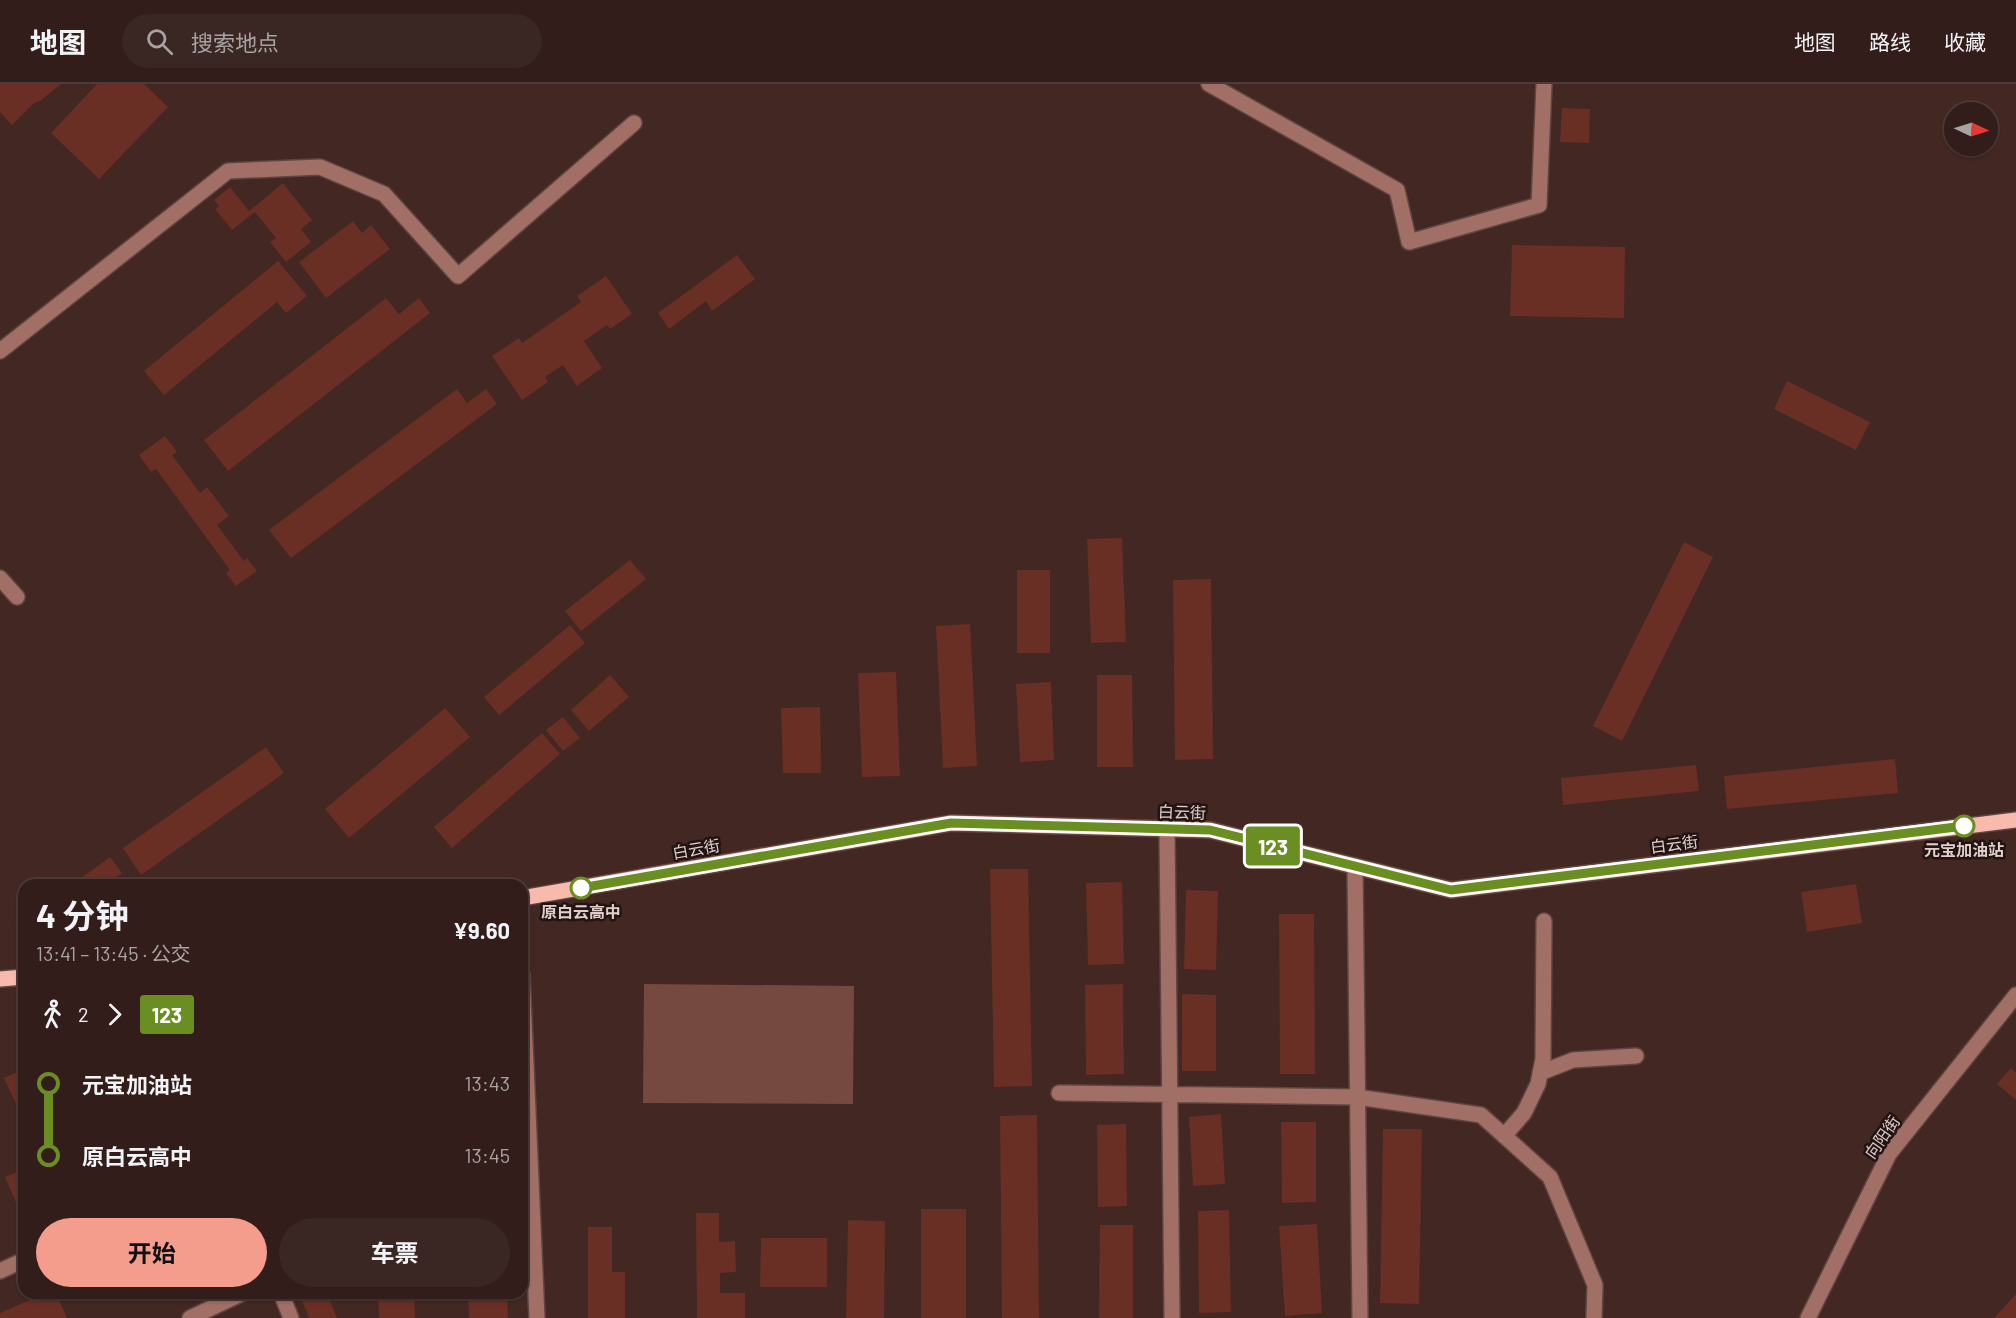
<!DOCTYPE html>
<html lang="zh">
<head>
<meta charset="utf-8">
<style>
	:root { --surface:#321d1a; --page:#3a2623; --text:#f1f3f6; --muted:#a8a2a2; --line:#4d3b39; --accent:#f49d8d }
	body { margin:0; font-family:Barlow,"Noto Sans SC",sans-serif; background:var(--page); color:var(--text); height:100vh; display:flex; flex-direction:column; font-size:22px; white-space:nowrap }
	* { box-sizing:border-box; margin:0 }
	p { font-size:20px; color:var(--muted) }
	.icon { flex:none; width:33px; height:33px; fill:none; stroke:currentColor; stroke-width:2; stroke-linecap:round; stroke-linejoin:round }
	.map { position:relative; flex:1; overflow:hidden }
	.side { position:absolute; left:18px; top:795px; width:510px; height:420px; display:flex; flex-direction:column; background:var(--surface); border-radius:18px; box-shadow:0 2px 4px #0004,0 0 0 2px var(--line) }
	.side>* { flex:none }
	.badge { padding:0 12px; border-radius:4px; font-size:21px; line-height:39px }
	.needle { width:39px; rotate:94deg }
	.controls { position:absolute; left:1944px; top:18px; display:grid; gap:12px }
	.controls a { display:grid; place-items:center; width:54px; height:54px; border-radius:50%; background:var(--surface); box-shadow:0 2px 4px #0004,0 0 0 2px var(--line); font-size:30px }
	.map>.badge { position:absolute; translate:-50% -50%; box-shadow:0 0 0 3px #fff }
	.legs { display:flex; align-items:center; gap:9px; height:66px; padding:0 18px; font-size:20px }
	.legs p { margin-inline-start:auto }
	.summary { display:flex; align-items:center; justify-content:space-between; height:102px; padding:0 18px }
	h1 { font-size:33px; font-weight:700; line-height:45px }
	.button { display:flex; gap:12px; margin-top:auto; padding:12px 18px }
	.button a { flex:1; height:69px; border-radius:36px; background:var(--accent); color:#111; font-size:24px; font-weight:700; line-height:69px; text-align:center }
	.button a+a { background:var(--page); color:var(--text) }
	ul { padding:0 18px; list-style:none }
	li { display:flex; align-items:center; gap:21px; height:72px; font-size:22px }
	li i { display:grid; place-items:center; width:9px; height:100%; margin:0 8px; background:currentColor }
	li i::after { content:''; width:15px; height:15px; margin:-8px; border:4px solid; border-radius:50%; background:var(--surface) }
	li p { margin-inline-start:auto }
	li:first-child i { background:linear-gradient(#0000 50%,currentColor 0) }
	li:last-child i { background:linear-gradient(currentColor 50%,#0000 0) }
	header { display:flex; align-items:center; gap:36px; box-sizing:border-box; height:84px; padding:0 30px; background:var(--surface); border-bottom:2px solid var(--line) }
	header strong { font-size:28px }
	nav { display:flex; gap:33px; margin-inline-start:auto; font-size:21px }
	.search { width:420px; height:54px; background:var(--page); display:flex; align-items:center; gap:15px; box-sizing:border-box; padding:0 21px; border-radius:33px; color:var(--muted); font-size:22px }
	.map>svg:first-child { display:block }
	.green { fill:#754940 }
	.building { fill:#692e24 }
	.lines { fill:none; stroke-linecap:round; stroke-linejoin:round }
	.minor-casing { stroke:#5f4540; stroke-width:18 }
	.major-casing { stroke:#5f4540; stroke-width:18 }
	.minor { stroke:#a16f65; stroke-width:15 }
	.major { stroke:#f9baae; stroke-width:15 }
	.line-1-casing { stroke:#fff; stroke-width:14 }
	.line-1 { stroke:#6b8e23; stroke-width:9 }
	.stop-1-dot { fill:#fff; stroke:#6b8e23; stroke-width:3 }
	.labels { text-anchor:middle; stroke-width:5; stroke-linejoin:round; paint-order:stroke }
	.street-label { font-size:16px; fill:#e1cecb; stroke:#211412 }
	.stop-label { font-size:16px; font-weight:bold; fill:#e1cecb; stroke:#211412 }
</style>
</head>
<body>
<header>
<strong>地图</strong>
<div class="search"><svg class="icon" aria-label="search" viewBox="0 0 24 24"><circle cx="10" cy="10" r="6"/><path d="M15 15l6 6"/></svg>搜索地点</div>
<nav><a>地图</a><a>路线</a><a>收藏</a></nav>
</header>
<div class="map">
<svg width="2016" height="1234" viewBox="0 0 2016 1234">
	<rect width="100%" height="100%" fill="#432722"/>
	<path class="green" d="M644,900L854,902L853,1020L643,1019Z"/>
	<path class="building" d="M0,0H61L40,17L34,19L12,41L0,28Z
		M97,0H144L168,23L99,95L51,49Z
		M1562,24L1590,25L1589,59L1560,58Z
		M283,99L312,136L301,145L311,158L286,178L270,158L276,154L255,128L232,146L215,125L219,122L214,116L230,103L249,127Z
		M353,137L362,149L371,141L390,165L326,214L299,178Z
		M1512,161L1625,163L1624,234L1510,232Z
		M737,171L755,195L712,227L706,217L669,245L658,229Z
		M278,177L307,212L286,229L277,218L164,311L144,287Z
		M606,192L632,230L610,245L607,241L584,257L602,284L577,302L563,281L545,293L548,298L522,316L492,272L519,254L522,259L581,218L577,212Z
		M386,214L399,230L419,214L430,229L228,387L204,356Z
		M1787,297L1870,338L1856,366L1774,325Z
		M457,305L467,319L486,305L497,320L291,474L269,446Z
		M165,352L177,368L172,371L200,409L207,403L229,432L217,441L244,477L247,474L257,487L236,502L226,489L230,486L156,385L151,388L139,371Z
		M1122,454L1126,558L1091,559L1087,455Z
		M1684,458L1713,473L1622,657L1593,642Z
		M630,476L646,495L581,547L565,527Z
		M1017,486H1050V569H1017Z
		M1211,495L1213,675L1175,676L1173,496Z
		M970,540L977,682L943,684L936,542Z
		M570,541L585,559L499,631L484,613Z
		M896,588L900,692L862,693L858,589Z
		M610,591L629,613L589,647L571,626Z
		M1097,591H1132L1133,683H1097Z
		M1051,598L1054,676L1020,678L1016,600Z
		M820,623L821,689H783L781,624Z
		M445,624L470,653L349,754L325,725Z
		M563,633L580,654L563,667L546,646Z
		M542,649L560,670L452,764L434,743Z
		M266,663L284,689L141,791L123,764Z
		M1895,675L1898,709L1727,725L1724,692Z
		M1696,681L1699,707L1563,721L1561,694Z
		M110,773L122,789L106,801H72Z
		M990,785H1028L1032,1002L994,1003Z
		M1122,798L1124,880L1088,881L1086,799Z
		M1856,800L1862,839L1807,848L1801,808Z
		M1186,806L1218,807L1216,886L1184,885Z
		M1279,830H1314L1315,990H1280Z
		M24,836V854L15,842Z
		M1123,900L1124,990L1086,991L1085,901Z
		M1182,910L1216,911V987H1182Z
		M2011,984L2016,989V1016L1997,1000Z
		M24,985V1037L4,994Z
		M1221,1030L1225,1100L1193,1102L1189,1033Z
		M1037,1031L1039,1234H1002L1000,1032Z
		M1281,1038H1316V1118L1282,1119Z
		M1126,1040L1127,1122L1098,1123L1097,1041Z
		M1383,1045H1422L1419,1220L1380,1219Z
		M20,1087L24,1096V1137L5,1093Z
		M921,1125H966V1234H921Z
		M1229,1126L1231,1228L1199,1229L1198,1127Z
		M696,1129H719V1158L735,1157L736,1188L720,1189V1209H745V1234H697Z
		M848,1136L885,1137L884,1234H846Z
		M1317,1140L1322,1229L1285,1232L1279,1142Z
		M1100,1141H1133V1234H1099Z
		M588,1143H612V1188H625V1234H588Z
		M761,1154H827V1203H760Z
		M46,1209H56L67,1234H0V1229Z
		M299,1209H327L337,1234H309Z
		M378,1209H414L415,1234H379Z
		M468,1209H507L508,1234H469Z
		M2016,1210V1234H1994Z"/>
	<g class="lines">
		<defs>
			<path id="minor" d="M1209,0L1397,106L1409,158L1539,121L1544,0
				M0,267L228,87L320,83L384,110L458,192L634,39
				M0,494L17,513
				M1167,745L1172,1234
				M1355,782L1360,1234
				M522,890L537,1234
				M1540,989L1573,976L1636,972
				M1059,1009L1357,1013L1481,1031L1550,1093L1595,1201L1594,1234
				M1504,1052L1524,1029L1538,1000L1543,975L1544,837
				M0,1187L24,1176
				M281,1209L291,1234
				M190,1234L243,1209
				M1808,1234L1889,1070L2016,911"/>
			<path id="major" d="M522,814L951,739L1210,746L1451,806L2016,736
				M0,895L24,893"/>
		</defs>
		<use href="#minor" class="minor-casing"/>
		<use href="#major" class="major-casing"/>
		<use href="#minor" class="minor"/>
		<use href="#major" class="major"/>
	</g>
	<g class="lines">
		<defs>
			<path id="line-1" d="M581,804L951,739L1210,746L1451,806L1964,742"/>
		</defs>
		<use href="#line-1" class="line-1-casing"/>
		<use href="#line-1" class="line-1"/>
	</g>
	<g class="stop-1-dot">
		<circle cx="1964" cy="742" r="10"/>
		<circle cx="581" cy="804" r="10"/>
	</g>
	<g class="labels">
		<g class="street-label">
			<text transform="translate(1182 728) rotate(2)" y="6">白云街</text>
			<text transform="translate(1674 760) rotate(-7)" y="6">白云街</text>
			<text transform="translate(696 765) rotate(-10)" y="6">白云街</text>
			<text transform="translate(1882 1053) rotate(-55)" y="6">向阳街</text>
		</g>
		<g class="stop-label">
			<text x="1964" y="772">元宝加油站</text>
			<text x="581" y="834">原白云高中</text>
		</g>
	</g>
</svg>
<div class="controls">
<a><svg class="needle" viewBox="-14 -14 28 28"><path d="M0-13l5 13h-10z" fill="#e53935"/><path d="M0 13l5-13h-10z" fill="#a8a2a2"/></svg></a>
</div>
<b class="badge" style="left:1273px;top:762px;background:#6b8e23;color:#fff">123</b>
<section class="side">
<div class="summary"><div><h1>4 分钟</h1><p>13:41 – 13:45 · 公交</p></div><b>¥9.60</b></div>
<div class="legs"><svg class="icon" aria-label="walk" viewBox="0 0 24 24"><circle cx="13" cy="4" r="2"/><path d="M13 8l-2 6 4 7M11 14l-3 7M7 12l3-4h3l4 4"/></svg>2<svg class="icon" aria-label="forward" viewBox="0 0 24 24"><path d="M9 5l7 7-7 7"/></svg><b class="badge" style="background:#6b8e23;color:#fff">123</b></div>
<ul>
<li><i style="color:#6b8e23"></i><b>元宝加油站</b><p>13:43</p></li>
<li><i style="color:#6b8e23"></i><b>原白云高中</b><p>13:45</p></li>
</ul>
<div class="button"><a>开始</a><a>车票</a></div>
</section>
</div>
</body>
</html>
